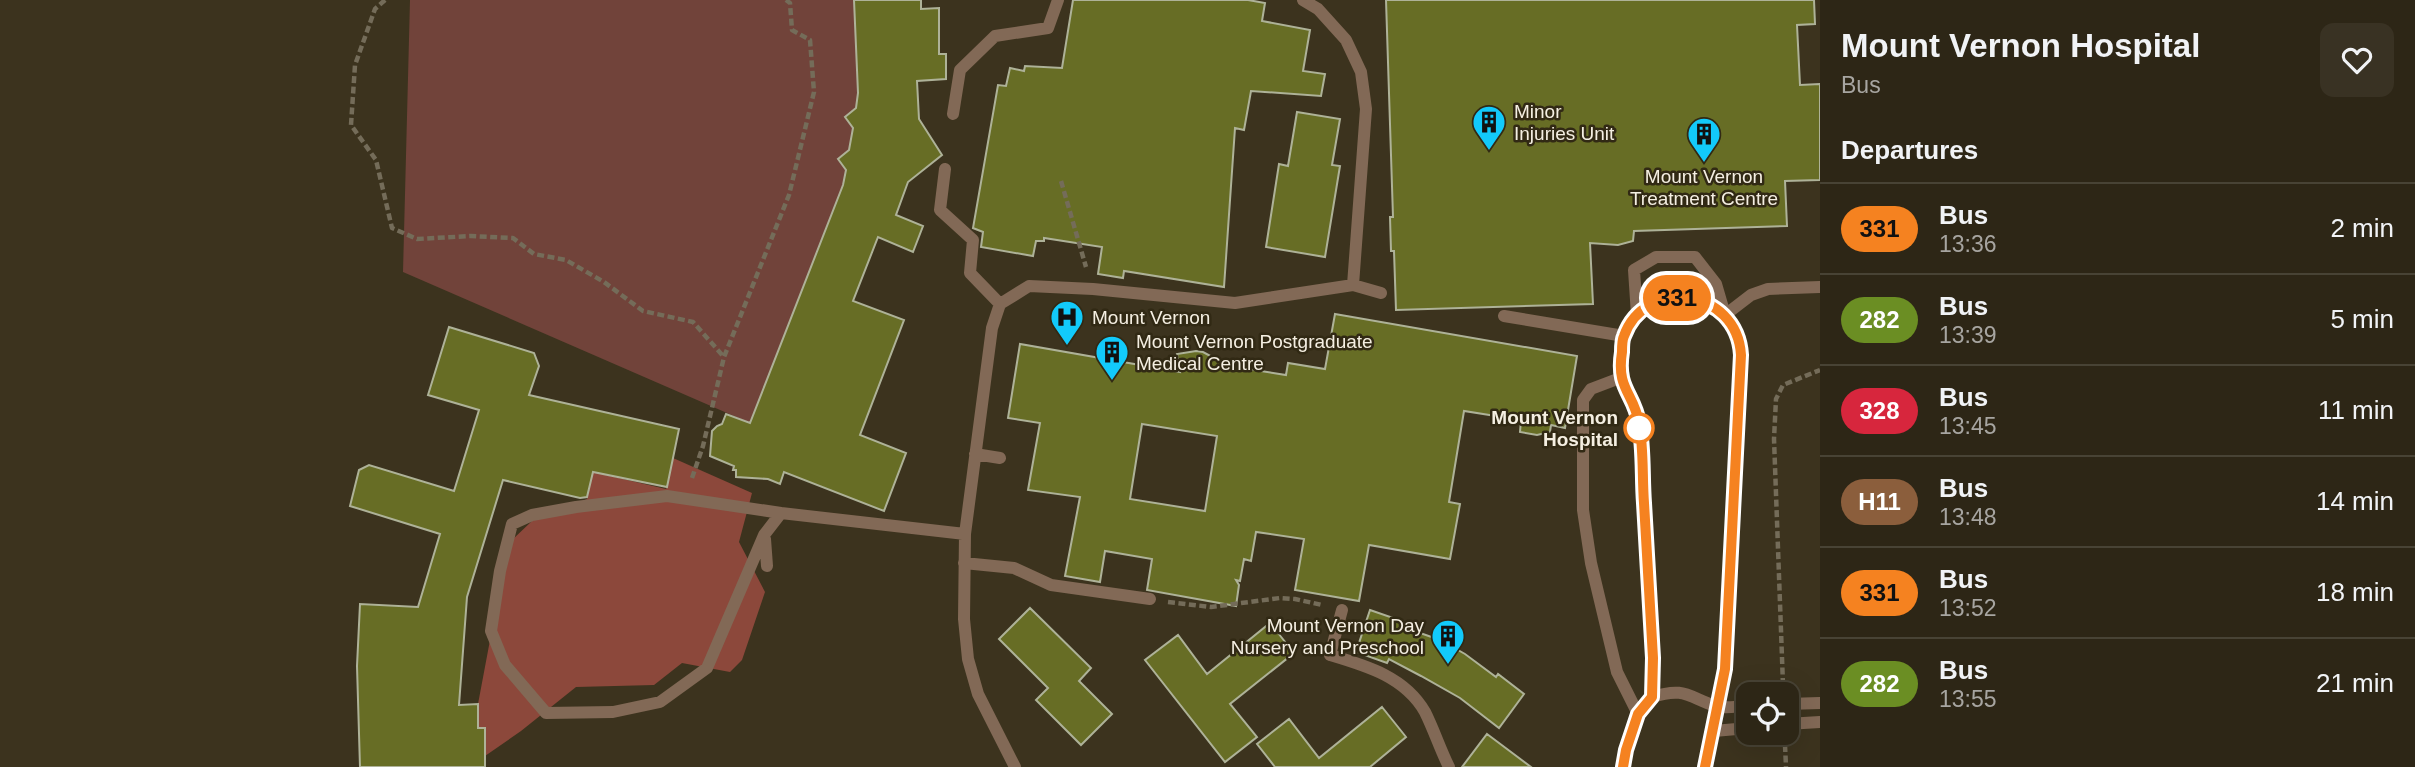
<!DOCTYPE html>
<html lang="en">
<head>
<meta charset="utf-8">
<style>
	:root { --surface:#2d2616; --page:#393223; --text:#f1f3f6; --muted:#a7a5a1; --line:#484335 }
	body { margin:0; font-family:Arial,sans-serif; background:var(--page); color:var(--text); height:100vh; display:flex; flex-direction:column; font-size:26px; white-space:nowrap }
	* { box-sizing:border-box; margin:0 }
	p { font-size:23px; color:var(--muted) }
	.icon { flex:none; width:38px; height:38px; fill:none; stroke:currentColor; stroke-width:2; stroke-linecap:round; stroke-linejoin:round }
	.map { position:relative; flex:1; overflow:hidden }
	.drawer { display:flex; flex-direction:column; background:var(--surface); width:595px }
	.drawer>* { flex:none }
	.badge { padding:0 14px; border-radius:23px; font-size:24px; line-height:46px }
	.buttons { position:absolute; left:1736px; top:682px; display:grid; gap:14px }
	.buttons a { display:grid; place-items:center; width:63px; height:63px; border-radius:14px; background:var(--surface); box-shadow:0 7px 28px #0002,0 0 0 2px var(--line); font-size:35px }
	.map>.badge { position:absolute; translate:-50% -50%; box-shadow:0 0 0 4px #fff }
	h2 { padding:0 21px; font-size:26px; line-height:63px }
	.round { display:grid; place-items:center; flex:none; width:74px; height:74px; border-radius:14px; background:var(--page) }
	.summary { display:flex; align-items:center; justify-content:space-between; height:119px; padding:0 21px }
	h1 { font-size:33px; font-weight:600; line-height:52px }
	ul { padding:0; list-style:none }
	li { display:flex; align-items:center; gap:21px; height:91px; padding:0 21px; border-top:2px solid var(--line) }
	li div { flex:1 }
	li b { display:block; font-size:26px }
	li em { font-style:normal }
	li .badge { min-width:77px; font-weight:700; text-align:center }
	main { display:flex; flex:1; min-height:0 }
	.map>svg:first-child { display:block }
	.green { fill:#71433a }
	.forest { fill:#8c483b }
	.building { fill:#676d25; stroke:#aeb298; stroke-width:2; fill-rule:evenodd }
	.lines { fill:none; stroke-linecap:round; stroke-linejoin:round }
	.path { stroke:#746c59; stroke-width:4.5; stroke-dasharray:7 3.5; stroke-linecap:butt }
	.service { stroke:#826956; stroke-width:12 }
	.line-casing { stroke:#fff; stroke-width:16 }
	.line { stroke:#f58220; stroke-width:10 }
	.stop-dot { fill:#fff; stroke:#f58220; stroke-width:3.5 }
	.labels { text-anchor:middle; stroke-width:5; stroke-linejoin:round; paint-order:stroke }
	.poi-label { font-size:19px; fill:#f5efe2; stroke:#312914; text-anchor:start }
	.stop-label { font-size:19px; font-weight:bold; fill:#f5efe2; stroke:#312914; text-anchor:end }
</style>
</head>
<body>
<main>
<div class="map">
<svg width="1820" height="767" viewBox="0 0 1820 767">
	<rect width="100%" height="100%" fill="#3c331e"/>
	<path class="green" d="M410,0H854L859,93L856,108L849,113L848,120L853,128L849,150L842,156L840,163L846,170L843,185L750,423L403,272Z"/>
	<path class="forest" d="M673,458L752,493L739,542L765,592L742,660L730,672L682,663L654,685L576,687L521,731L485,756V729L478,728V704L503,571L512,540L532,521L587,499L593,472L666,489Z"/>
	<path class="building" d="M854,0H921V9L939,8V54H946V79L917,81L919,119L942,155L908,182L896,215L923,226L913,252L878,237L853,301L904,320L860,435L906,453L884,511L784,472L780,484L768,479L736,477V470H733L734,466L710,456L712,431L717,426L722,424L726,414L750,423L843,185L846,170L838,159L849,150L853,128L845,117L856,108L858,93Z
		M1073,0H1248L1265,3L1262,21L1310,30L1303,71L1325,74L1321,96L1251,91L1244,130L1235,128L1224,287L1124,271L1123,278L1098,274L1102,247L1044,238V241H1036L1033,256L981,247L983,232L973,228L998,85L1006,86L1010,68L1024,71L1025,66L1062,68Z
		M1386,0H1814L1815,24L1797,25L1800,85L1820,84V180L1785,181L1787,226L1634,231L1633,241L1618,245L1590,243L1593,304L1396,310L1394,251H1391L1390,217H1393Z
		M1297,112L1340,119L1332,165L1340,166L1325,257L1266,247L1279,164L1288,166Z
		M1335,314L1577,356L1565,428L1551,425L1550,432L1537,435L1520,432L1521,420L1464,411L1449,502L1460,504L1450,559L1369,545L1359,601L1295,590L1304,539L1256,532L1251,561L1244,559L1240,581L1236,580L1239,585L1236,606L1147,590L1152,559L1105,551L1100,582L1065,576L1080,497L1028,490L1040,423L1008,418L1020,344L1180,372L1177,354L1196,351L1203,352L1229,366L1286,375L1288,363L1325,369ZM1142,424L1217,436L1205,511L1130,499Z
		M449,327L534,353L539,366L529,395L679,429L667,487L593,472L587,497L580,498L503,480L467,597L459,705L478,704V728H485V767H360L357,666L360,604L418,607L440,534L350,506L359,470L369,465L454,491L479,410L428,395Z
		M1030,608L1091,668L1079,681L1112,714L1081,745L1036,700L1048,688L999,639Z
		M1370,610L1402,621L1400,626L1440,640L1465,654L1496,677L1498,674L1524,694L1499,728L1460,698L1421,676L1389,659L1387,663L1356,652Z
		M1270,623L1294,653L1230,704L1257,737L1225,762L1145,660L1178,635L1207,674Z
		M1382,707L1406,737L1370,767H1275L1257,744L1289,719L1319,758Z
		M1487,734L1531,767H1462Z"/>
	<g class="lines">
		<path class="path" d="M385,0L375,9L355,65L351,125L376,160L392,228L417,239L471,236L513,238L534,254L566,260L604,282L643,311L693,322L724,357
			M1061,181L1086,267
			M692,478L703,446L724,357L789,195L814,92L810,40L792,30L790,3L786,0
			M1168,602L1211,607L1280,598L1295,599L1322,605
			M1783,685L1774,439L1776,399L1783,385L1820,370
			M1785,745L1786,767"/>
		<path class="service" d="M1303,0L1318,9L1346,40L1361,72L1366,109L1353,285
			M953,114L960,70L995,36L1048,28L1058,0
			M945,169L940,210L973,240L970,273L1000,304
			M1637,315L1634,270L1656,257H1695L1716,284L1725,315L1751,295L1768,289L1820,287
			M1504,316L1624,336
			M1620,378L1591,389L1583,400V510L1591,563L1617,672L1638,714
			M975,454L1000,458
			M781,513L667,496L576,507L532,515L512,524L500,571L491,631L505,665L546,713L613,712L660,702L707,668L764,535L781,513L965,534
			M765,539L767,566
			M964,563L1014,568L1051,585L1150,599
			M1342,610L1330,655C1367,666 1405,677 1425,712C1434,730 1440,749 1449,767
			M1652,697C1684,687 1687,696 1715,706C1724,709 1738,706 1748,706
			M1787,704L1820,703
			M1787,724L1820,722
			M1714,731L1748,728
			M1015,767L978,694L968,659L964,619L965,534L992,328L1000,304L1029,286L1093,289L1235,303L1353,285L1381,293
			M1623,767L1626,750L1638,714L1652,697L1653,658C1650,605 1647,552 1644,498C1642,474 1643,448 1639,423C1638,417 1634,410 1632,404C1622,381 1616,362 1624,337C1639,289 1711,285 1735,328C1742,340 1741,355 1742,369L1725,669L1705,767"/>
	</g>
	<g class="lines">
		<defs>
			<path id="line" d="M1623,767L1626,750L1638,714L1652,697L1653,658C1650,606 1647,555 1644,503C1642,477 1644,449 1639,423C1634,393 1616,389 1622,352C1622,347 1622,340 1624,336C1645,277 1737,288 1741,355L1725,669L1705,767"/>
		</defs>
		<use href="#line" class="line-casing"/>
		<use href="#line" class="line"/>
	</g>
	<defs>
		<symbol id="building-pin" viewBox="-11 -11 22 30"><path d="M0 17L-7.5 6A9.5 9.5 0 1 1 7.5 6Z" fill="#12cafb" stroke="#312914"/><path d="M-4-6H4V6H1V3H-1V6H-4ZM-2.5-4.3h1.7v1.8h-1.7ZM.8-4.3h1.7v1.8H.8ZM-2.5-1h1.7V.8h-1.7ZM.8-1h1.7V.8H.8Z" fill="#111"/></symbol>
		<symbol id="hospital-pin" viewBox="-11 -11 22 30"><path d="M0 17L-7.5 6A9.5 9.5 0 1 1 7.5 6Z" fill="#12cafb" stroke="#312914"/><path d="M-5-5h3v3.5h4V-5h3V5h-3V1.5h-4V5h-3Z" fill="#111"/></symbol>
	</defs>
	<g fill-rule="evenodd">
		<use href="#building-pin" x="1470" y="103" width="38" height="52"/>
		<use href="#building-pin" x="1685" y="115" width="38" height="52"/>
		<use href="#hospital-pin" x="1048" y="298" width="38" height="52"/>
		<use href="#building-pin" x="1093" y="333" width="38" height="52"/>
		<use href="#building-pin" x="1429" y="617" width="38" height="52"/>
	</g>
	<circle class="stop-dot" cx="1639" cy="428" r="14"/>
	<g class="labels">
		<g class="poi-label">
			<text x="1514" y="118">Minor<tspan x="1514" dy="22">Injuries Unit</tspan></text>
			<text x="1704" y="183" text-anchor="middle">Mount Vernon<tspan x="1704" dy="22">Treatment Centre</tspan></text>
			<text x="1092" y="324">Mount Vernon</text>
			<text x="1136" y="348">Mount Vernon Postgraduate<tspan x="1136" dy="22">Medical Centre</tspan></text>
			<text x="1424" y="632" text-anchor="end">Mount Vernon Day<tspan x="1424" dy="22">Nursery and Preschool</tspan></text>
		</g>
		<g class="stop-label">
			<text x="1618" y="424">Mount Vernon<tspan x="1618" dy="22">Hospital</tspan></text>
		</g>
	</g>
</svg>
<div class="buttons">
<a><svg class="icon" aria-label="locate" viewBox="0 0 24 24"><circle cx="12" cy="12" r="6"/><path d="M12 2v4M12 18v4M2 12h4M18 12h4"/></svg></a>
</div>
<b class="badge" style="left:1677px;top:298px;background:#f58220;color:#111">331</b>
</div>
<section class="drawer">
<div class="summary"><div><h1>Mount Vernon Hospital</h1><p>Bus</p></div><a class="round"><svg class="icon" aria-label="heart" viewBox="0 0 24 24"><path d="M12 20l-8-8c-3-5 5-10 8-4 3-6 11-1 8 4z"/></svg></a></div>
<h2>Departures</h2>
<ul>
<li><span class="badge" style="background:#f58220;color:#111">331</span><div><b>Bus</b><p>13:36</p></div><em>2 min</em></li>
<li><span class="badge" style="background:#6b8e23;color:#fff">282</span><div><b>Bus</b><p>13:39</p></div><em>5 min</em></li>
<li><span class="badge" style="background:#d7263d;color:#fff">328</span><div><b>Bus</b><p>13:45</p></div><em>11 min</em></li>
<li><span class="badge" style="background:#8b5e3c;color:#fff">H11</span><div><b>Bus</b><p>13:48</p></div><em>14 min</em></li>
<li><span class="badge" style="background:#f58220;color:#111">331</span><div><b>Bus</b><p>13:52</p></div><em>18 min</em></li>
<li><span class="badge" style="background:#6b8e23;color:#fff">282</span><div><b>Bus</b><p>13:55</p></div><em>21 min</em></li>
</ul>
</section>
</main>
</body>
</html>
